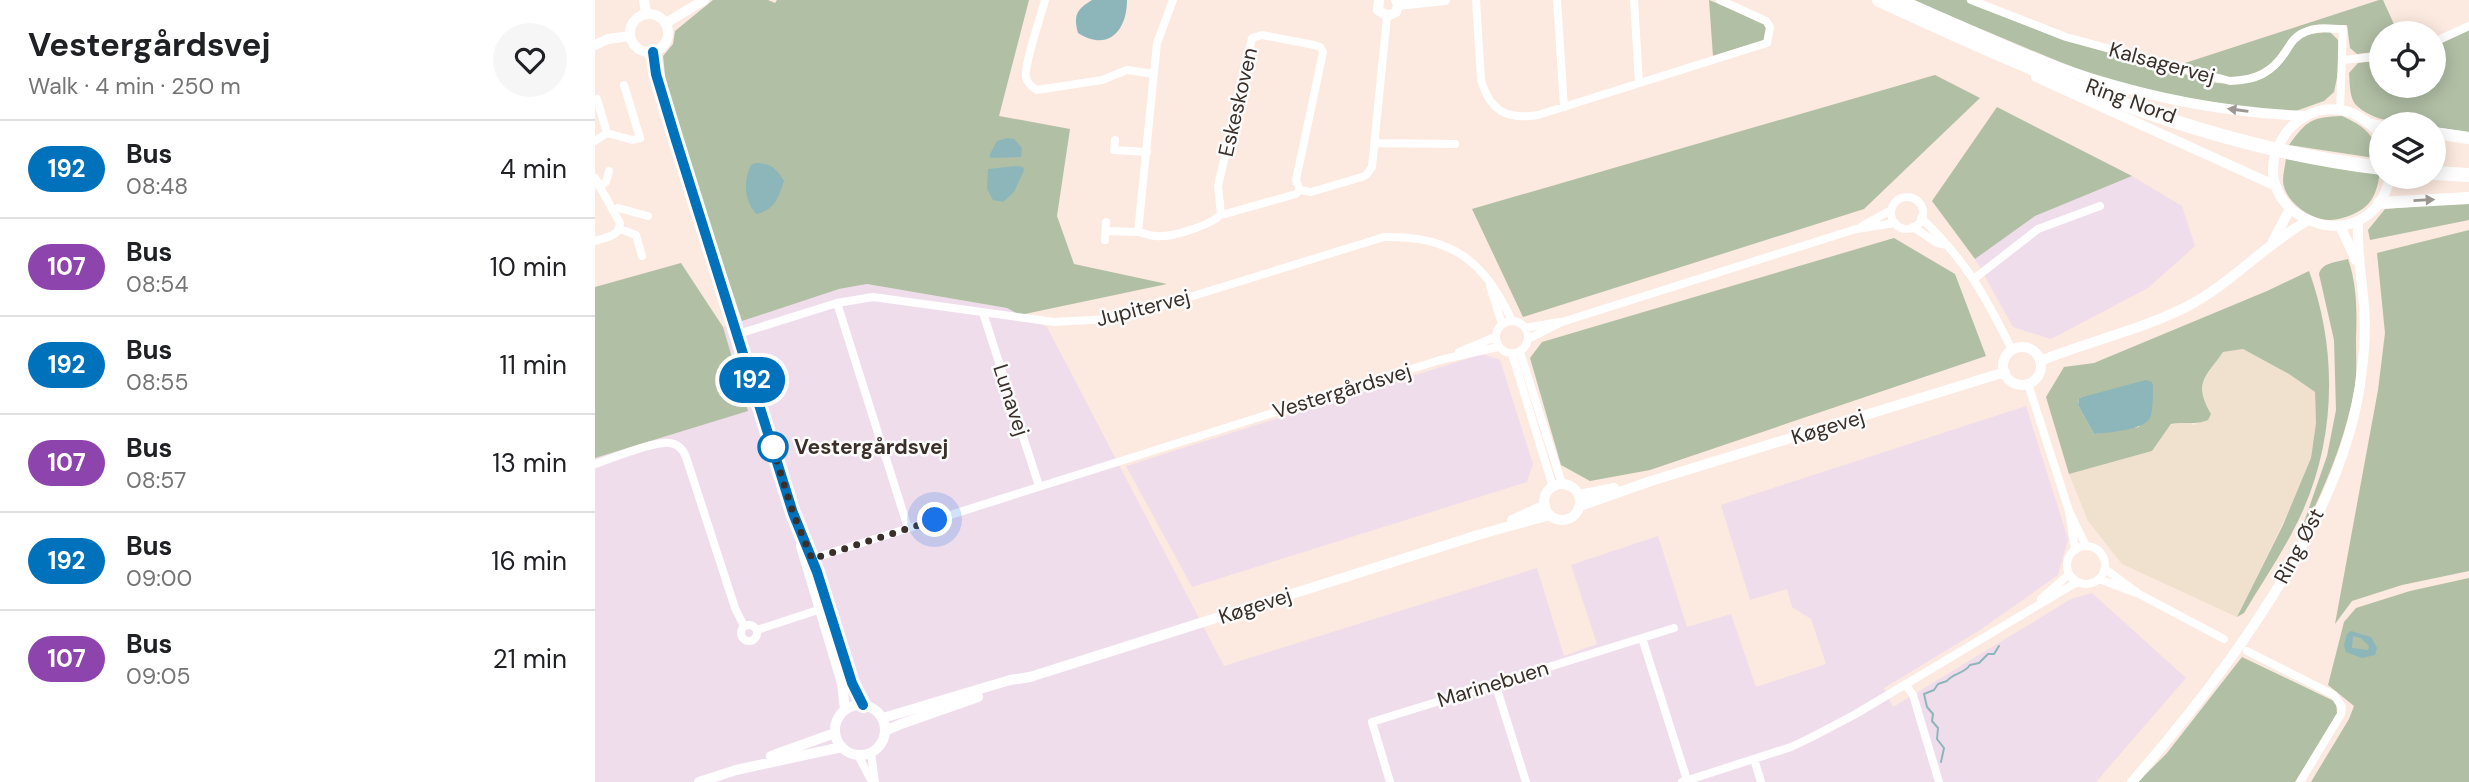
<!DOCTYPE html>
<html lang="en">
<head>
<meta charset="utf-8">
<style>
	:root { --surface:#fff; --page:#f6f6f6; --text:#202124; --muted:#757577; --line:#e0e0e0 }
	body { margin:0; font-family:"DM Sans",sans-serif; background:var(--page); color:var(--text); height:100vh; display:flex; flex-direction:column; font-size:26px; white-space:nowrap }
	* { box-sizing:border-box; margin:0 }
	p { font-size:23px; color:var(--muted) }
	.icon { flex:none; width:38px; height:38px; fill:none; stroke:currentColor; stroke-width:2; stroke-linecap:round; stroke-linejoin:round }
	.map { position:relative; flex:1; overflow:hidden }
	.panel { display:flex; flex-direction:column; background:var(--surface); width:595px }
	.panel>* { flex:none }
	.badge { padding:0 14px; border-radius:23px; font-size:24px; line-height:46px }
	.buttons { position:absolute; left:1774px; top:21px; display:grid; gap:14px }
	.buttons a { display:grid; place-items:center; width:77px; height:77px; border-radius:50%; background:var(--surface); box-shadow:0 4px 18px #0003; font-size:35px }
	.you { position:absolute; width:35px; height:35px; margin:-18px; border:5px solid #fff; border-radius:50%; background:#1a73e8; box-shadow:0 0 0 10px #1a73e833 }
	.map>.badge { position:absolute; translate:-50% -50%; box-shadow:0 0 0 4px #fff }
	.round { display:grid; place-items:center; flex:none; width:74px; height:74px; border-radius:37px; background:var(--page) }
	.overview { display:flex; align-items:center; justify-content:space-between; height:119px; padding:0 28px }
	h1 { font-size:33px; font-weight:700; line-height:52px }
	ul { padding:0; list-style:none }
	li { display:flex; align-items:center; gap:21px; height:98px; padding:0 28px; border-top:2px solid var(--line) }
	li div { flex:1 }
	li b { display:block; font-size:26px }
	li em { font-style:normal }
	li .badge { min-width:77px; font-weight:700; text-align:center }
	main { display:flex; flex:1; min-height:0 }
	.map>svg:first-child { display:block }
	.commercial { fill:#f0ddec }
	.industrial { fill:#f0e1ce }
	.green { fill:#b1bfa5; fill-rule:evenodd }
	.water { fill:#8cb6ba; fill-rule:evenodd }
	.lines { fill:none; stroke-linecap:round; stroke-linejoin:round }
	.stream { stroke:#8cb6ba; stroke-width:2 }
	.street { stroke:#fff; stroke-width:8 }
	.secondary { stroke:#fff; stroke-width:10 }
	.primary { stroke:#fff; stroke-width:12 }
	.highway { stroke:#fff; stroke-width:14 }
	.oneway { fill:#9d9894 }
	.line-casing { stroke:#fff; stroke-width:16 }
	.line { stroke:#0072bc; stroke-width:10 }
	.walk { stroke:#3b3029; stroke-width:7; stroke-dasharray:0 12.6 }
	.stop-dot { fill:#fff; stroke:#0072bc; stroke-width:3.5 }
	.labels { text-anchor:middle; stroke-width:5; stroke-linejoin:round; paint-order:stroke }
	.street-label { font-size:21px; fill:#3b3029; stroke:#fbfbfb }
	.stop-label { font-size:21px; font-weight:bold; fill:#3b3029; stroke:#fbfbfb; text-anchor:start }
</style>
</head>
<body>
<main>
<section class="panel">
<div class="overview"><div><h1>Vestergårdsvej</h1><p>Walk · 4 min · 250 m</p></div><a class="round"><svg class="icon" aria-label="heart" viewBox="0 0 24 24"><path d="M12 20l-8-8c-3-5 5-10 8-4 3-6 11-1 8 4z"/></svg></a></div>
<ul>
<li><span class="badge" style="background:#0072bc;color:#fff">192</span><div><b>Bus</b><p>08:48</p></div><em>4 min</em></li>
<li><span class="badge" style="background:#8e44ad;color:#fff">107</span><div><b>Bus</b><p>08:54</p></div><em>10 min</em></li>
<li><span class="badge" style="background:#0072bc;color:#fff">192</span><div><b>Bus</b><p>08:55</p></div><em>11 min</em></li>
<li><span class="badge" style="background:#8e44ad;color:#fff">107</span><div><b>Bus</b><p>08:57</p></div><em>13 min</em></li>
<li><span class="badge" style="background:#0072bc;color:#fff">192</span><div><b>Bus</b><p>09:00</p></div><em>16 min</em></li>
<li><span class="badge" style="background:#8e44ad;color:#fff">107</span><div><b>Bus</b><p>09:05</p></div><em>21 min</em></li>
</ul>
</section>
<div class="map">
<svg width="1874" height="782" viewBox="0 0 1874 782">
	<rect width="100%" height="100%" fill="#fce9df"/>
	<path class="commercial" d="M1537,176L1587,206L1600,246L1553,288L1456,339L1418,327L1380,259L1440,216Z
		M272,284L412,308L452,327L629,666L942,568L969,656L1002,644L976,565L1063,536L1092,627L1136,614L1161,687L1231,664L1216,619L1197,607L1192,589L1155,600L1126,505L1431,406L1473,539L1463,575L1385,630L1289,688L1298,707L1476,599L1497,593L1591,678L1501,782H0V458L152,411L128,327L244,289Z
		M887,354L905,360L938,464L932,482L597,587L531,466Z"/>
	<path class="industrial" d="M1648,349L1694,374L1720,392L1721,423L1716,458L1706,486L1642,617L1527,564L1493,521L1474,474L1557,451L1576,425L1587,422L1599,425L1616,414L1605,396L1607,383L1627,352Z"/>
	<path class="green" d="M118,0H173L180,3L182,0H434L404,116L475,129L462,216L479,264L572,284L425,315L412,308L272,284L244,289L147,321L72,94L68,56L78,44L80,31Z
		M1114,0L1169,22L1173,28L1169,40L1118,56Z
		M1317,0H1371L1472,41L1621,83C1640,84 1658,86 1675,74C1702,55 1688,33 1735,32L1743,40L1744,68L1739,92L1729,101L1698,112H1676L1551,91L1491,73Z
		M1784,0H1788L1803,33H1787V51L1762,54L1755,48L1752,25L1718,26C1690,51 1665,86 1623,76C1611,74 1598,68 1587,64Z
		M1874,29V132L1839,127V124C1815,124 1782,124 1762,106C1754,99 1755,83 1754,73L1763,63L1787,60V86H1839V47Z
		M1340,75L1385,98L1269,209L928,317L877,209Z
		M1402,107L1537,176L1440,216L1380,259L1337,201Z
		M1747,116C1771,127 1778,134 1786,159L1694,145C1712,120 1717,117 1747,116Z
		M1691,159L1785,173C1783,185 1780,199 1770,207C1762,214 1745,220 1734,220C1715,220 1689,201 1688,181C1688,174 1690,166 1691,159Z
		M1874,202V220L1775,240L1773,230L1790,209Z
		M1874,230V571L1807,585L1757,601L1740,624L1783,390L1790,333L1782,253Z
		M1299,238L1360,274L1391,356L1055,470L995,481L966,465L935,358L947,342Z
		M1753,259C1762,284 1762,313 1761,339C1761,355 1762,371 1760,387C1751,436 1732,483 1710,527L1708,525L1732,456L1741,410L1739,340L1724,274C1727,262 1743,262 1753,259Z
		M86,263L128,327L153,411L0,458V287Z
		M1714,271C1744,353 1741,447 1701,525C1686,555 1666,584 1649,613L1642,617L1688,525L1716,458L1721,423L1720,392L1694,374L1648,349L1628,352C1610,378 1598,383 1616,414L1613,420C1597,426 1591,421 1576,424L1557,451L1474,474L1451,397L1469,367L1499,363L1672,291ZM1557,382V401L1544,427L1499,434L1483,405L1484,398Z
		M1874,578V782H1716L1754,719L1759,706L1733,685L1749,622L1761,608L1815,591Z
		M1647,657L1741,702L1742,714L1700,782H1543L1572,753Z"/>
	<path class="water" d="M497,0H532C532,31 513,52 483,33C478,15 482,9 497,0Z
		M412,138L419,139L427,148L426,157L395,158V154L402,141Z
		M161,163C176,163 182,169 189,181C183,198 180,210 161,214C149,199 148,182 156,165Z
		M421,166L428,167L429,170L419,192L408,202L398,200L392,189L393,169Z
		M1551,380L1557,382L1558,386C1558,395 1558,406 1556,415C1553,431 1513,432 1499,434L1483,405L1484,398Z
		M1756,631L1776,637L1782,648L1780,655L1767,658L1751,652L1749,645L1752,634ZM1758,636L1766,638L1774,646L1773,650L1757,648Z"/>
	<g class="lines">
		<path class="stream" d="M1346,762L1349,748L1342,739L1343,728L1337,721L1338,714L1332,707L1329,694L1339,690L1343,684L1352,681C1358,673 1369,674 1375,665L1384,663L1393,654H1399L1404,646"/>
		<path class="street" d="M450,0C446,16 429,64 431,77C432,83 437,87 442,90L507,80L532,70L559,74
			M578,0L562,43L543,232C549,233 555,236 561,236C575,238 617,225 626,214H630L701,194L705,190
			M881,0L886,80C895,111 912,120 943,115L1172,43L1175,27L1171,21L1125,0
			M962,0L969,107
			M1039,0L1044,83
			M1376,0L1471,37L1635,81C1661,80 1677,73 1691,51C1696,43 1700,36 1710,32C1722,26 1736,29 1748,29L1745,110
			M1839,42L1874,26
			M1748,60L1787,56
			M2,99L12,133
			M520,140L519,150L552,152
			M0,141L12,133L37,140L45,138L29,85
			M780,143L860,144
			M0,178L25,223C24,237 11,237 0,241
			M4,186L11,182L14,171
			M1296 213a16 16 0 1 1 32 0a16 16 0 1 1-32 0Z
			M18,211L23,208L53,216
			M626,214L623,186L657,38L667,35L719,45L725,47L728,52L701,180L705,190L716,192L767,177L771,175L777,167L792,16
			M1326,218C1370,259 1391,297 1417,350
			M1267,226L1296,210
			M1318,227L1342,243L1352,245
			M25,229L41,235L47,256
			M511,231L543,232
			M510,240L511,222
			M1380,278L1443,229L1505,206
			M895,286L907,324
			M242,303L313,528
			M388,313L444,486
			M901 337a16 16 0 1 1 32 0a16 16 0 1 1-32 0Z
			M930,328L964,322
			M143,334L242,303L278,297L459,322L515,319L546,312L789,237C856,235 890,261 917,321
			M933,339L967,322L1261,229L1300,223
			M864,352L900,337
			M925,352L967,484
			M917,354L958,487
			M1433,384L1474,511L1480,550
			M0,464C16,459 60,440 75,443C83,444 88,449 91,457L140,608L149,626
			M1474,511L1491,546
			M1472 565a19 19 0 1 1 38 0a19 19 0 1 1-38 0Z
			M213,560L845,360L903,347
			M1510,569L1544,594L1629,639
			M1504,579L1541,593
			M1446,599L1474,574
			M146 633a8 8 0 1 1 16 0a8 8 0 1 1-16 0Z
			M162,630L229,608
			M1047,638L1092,780
			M1652,651L1739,695L1747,707L1746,714L1705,782
			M900,683L931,782
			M1310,684L1318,695L1344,782
			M276,753L280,782
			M263,755L277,782
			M1159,759L1166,782
			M795,782L777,722L1079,628
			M1087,782L1196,747L1217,737L1259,715L1482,582"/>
		<path class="secondary" d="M49,0L51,14
			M784,0L783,10L792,16L801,12L803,5L801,0
			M1307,0C1369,27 1431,57 1495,78C1565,100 1638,113 1711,116
			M803,5L850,0
			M35 33a19 19 0 1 1 38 0a19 19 0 1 1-38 0Z
			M71,23L109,0
			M0,45L13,39L35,36
			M58,52L61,74L80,137L198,513L222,572L257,683L268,705
			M1441,77L1681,186
			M1787,137C1772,118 1752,106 1727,110C1710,114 1694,125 1686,141C1645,217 1775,268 1795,177
			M1745,226L1761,260
			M1678,241L1695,209
			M1408 366a19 19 0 1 1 38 0a19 19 0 1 1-38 0Z
			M1445,361C1494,341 1546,330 1593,306C1637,283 1669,245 1712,221
			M949 502a18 18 0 1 1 36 0a18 18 0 1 1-36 0Z
			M984,495L1019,488
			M985,506L1056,481L1410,372
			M917,520L950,505
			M206,546L247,683L250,710
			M240 730a25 25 0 1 1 50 0a25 25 0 1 1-50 0Z
			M288,718L415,680L435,677L886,534L955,515
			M290,731L306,724L383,697
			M176,756L240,733
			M104,782L141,770L247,747
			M1537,782C1630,675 1753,514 1767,369C1770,345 1771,319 1768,295C1765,270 1762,246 1763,221"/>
		<path class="primary" d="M1778,125L1787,127
			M1839,133L1874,138
			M1784,203L1874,198"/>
		<path class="highway" d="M1284,0C1447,75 1607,147 1787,168
			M1839,173L1874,175"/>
	</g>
	<defs><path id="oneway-solid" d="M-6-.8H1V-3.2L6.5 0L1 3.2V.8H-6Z" transform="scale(1.75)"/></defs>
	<g class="oneway">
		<use href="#oneway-solid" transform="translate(1643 110) rotate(-172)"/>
		<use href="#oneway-solid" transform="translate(1829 200) rotate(-3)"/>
	</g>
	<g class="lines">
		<defs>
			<path id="line" d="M58,52L61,74L80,137L198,513L222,572L257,683L268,705"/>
		</defs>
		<use href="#line" class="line-casing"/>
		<use href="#line" class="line"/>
		<path class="walk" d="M178,447L174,436L198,513L217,559L340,520"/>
	</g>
	<circle class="stop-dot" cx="178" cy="447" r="14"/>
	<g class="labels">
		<g class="street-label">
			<text transform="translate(1567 63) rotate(15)" y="7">Kalsagervej</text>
			<text transform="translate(1536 101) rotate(20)" y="7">Ring Nord</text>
			<text transform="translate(643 102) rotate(-77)" y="7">Eskeskoven</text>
			<text transform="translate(548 308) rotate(-14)" y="7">Jupitervej</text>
			<text transform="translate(747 391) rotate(-17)" y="7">Vestergårdsvej</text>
			<text transform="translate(416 400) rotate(72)" y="7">Lunavej</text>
			<text transform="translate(1233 427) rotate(-17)" y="7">Køgevej</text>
			<text transform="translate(1704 546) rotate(-62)" y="7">Ring Øst</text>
			<text transform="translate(660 606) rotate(-18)" y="7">Køgevej</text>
			<text transform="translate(898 684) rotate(-17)" y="7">Marinebuen</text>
		</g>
		<g class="stop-label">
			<text x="199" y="454">Vestergårdsvej</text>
		</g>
	</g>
</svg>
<div class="buttons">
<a><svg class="icon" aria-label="locate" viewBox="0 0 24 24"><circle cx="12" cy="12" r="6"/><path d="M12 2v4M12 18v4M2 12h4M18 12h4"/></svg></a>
<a><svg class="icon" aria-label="layers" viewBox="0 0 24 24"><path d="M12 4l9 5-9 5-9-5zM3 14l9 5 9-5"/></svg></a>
</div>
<div class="you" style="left:340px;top:520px"></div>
<b class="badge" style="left:157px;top:380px;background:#0072bc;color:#fff">192</b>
</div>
</main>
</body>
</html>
